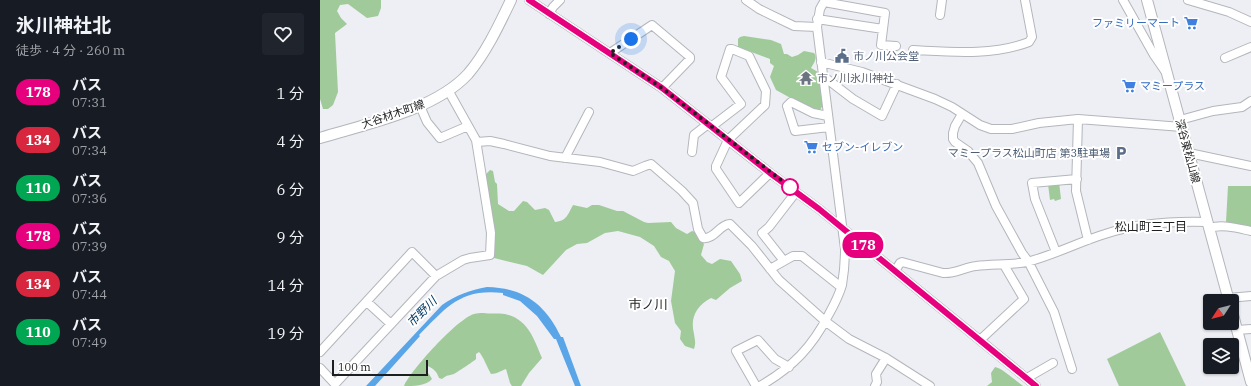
<!DOCTYPE html>
<html lang="ja">
<head>
<meta charset="utf-8">
<style>
	:root { --surface:#171b24; --page:#20242c; --text:#f1f3f6; --muted:#9ea1a6 }
	body { margin:0; font-family:"IBM Plex Serif","Noto Sans JP",serif; background:var(--page); color:var(--text); height:100vh; display:flex; flex-direction:column; font-size:15px; white-space:nowrap }
	* { box-sizing:border-box; margin:0 }
	p { font-size:13px; color:var(--muted) }
	.icon { flex:none; width:22px; height:22px; fill:none; stroke:currentColor; stroke-width:2; stroke-linecap:round; stroke-linejoin:round }
	.map { position:relative; flex:1; overflow:hidden }
	.details { display:flex; flex-direction:column; background:var(--surface); width:320px }
	.details>* { flex:none }
	.badge { padding:0 8px; border-radius:13px; font-size:14px; line-height:26px }
	.needle { width:26px; rotate:234deg }
	.controls { position:absolute; left:883px; top:294px; display:grid; gap:8px }
	.controls a { display:grid; place-items:center; width:36px; height:36px; border-radius:4px; background:var(--surface); box-shadow:0 1px 3px #0004; font-size:20px }
	.scale { position:absolute; left:12px; bottom:10px; width:96px; box-sizing:border-box; padding-left:4px; border:2px solid #1e1f20; border-top:0; font-size:11px; line-height:14px; white-space:nowrap; color:#1e1f20; -webkit-text-stroke:3px #fff; paint-order:stroke }
	.you { position:absolute; width:20px; height:20px; margin:-10px; border:3px solid #fff; border-radius:50%; background:#1a73e8; box-shadow:0 0 0 6px #1a73e833 }
	.map>.badge { position:absolute; translate:-50% -50%; box-shadow:0 0 0 2px #fff }
	.round { display:grid; place-items:center; flex:none; width:42px; height:42px; border-radius:4px; background:var(--page) }
	.head { display:flex; align-items:center; justify-content:space-between; height:68px; padding:0 16px }
	h1 { font-size:19px; font-weight:700; line-height:30px }
	ul { padding:0; list-style:none }
	li { display:flex; align-items:center; gap:12px; height:48px; padding:0 16px }
	li div { flex:1 }
	li b { display:block; font-size:15px }
	li em { font-style:normal }
	li .badge { min-width:44px; font-weight:700; text-align:center }
	main { display:flex; flex:1; min-height:0 }
	.map>svg:first-child { display:block }
	.green { fill:#a0ca99 }
	.water { fill:#5aa5e7 }
	.lines { fill:none; stroke-linecap:round; stroke-linejoin:round }
	.minor-casing { stroke:#b3b6ba; stroke-width:10 }
	.major-casing { stroke:#b3b6ba; stroke-width:12 }
	.minor { stroke:#fff; stroke-width:8 }
	.major { stroke:#fff; stroke-width:10 }
	.line-casing { stroke:#fff; stroke-width:9 }
	.line { stroke:#e6007e; stroke-width:6 }
	.walk { stroke:#1e1f20; stroke-width:4; stroke-dasharray:0 7.2 }
	.stop-dot { fill:#fff; stroke:#e6007e; stroke-width:2 }
	.labels { text-anchor:middle; stroke-width:4; stroke-linejoin:round; paint-order:stroke }
	.shop-label { font-size:11px; fill:#366cbe; stroke:#fff; text-anchor:start }
	.service-label { font-size:11px; fill:#4e5e75; stroke:#fff; text-anchor:start }
	.worship-label { font-size:11px; fill:#5b616d; stroke:#fff; text-anchor:start }
	.street-label { font-size:11px; fill:#1e1f20; stroke:#fff }
	.neighbourhood-label { font-size:12px; fill:#1e1f20; stroke:#fff }
	.water-label { font-size:12px; font-style:italic; fill:#003b65; stroke:#fff }
	.quarter-label { font-size:13px; fill:#1e1f20; stroke:#fff }
</style>
</head>
<body>
<main>
<section class="details">
<div class="head"><div><h1>氷川神社北</h1><p>徒歩 · 4 分 · 260 m</p></div><a class="round"><svg class="icon" aria-label="heart" viewBox="0 0 24 24"><path d="M12 20l-8-8c-3-5 5-10 8-4 3-6 11-1 8 4z"/></svg></a></div>
<ul>
<li><span class="badge" style="background:#e6007e;color:#fff">178</span><div><b>バス</b><p>07:31</p></div><em>1 分</em></li>
<li><span class="badge" style="background:#d7263d;color:#fff">134</span><div><b>バス</b><p>07:34</p></div><em>4 分</em></li>
<li><span class="badge" style="background:#00a651;color:#fff">110</span><div><b>バス</b><p>07:36</p></div><em>6 分</em></li>
<li><span class="badge" style="background:#e6007e;color:#fff">178</span><div><b>バス</b><p>07:39</p></div><em>9 分</em></li>
<li><span class="badge" style="background:#d7263d;color:#fff">134</span><div><b>バス</b><p>07:44</p></div><em>14 分</em></li>
<li><span class="badge" style="background:#00a651;color:#fff">110</span><div><b>バス</b><p>07:49</p></div><em>19 分</em></li>
</ul>
</section>
<div class="map">
<svg width="931" height="386" viewBox="0 0 931 386">
	<rect width="100%" height="100%" fill="#edeff4"/>
	<path class="green" d="M0,0H61V8L58,16L47,18L28,4L20,5L17,11L21,18L27,24L15,33L18,92L13,105L8,109H3L0,99Z
		M424,36L451,40L461,44L464,54H467L472,57L478,55L484,51L494,53C498,58 494,63 491,68L498,72L503,105L500,110H496L476,101L456,90L450,77L454,66L450,63V59L418,47V39L420,37Z
		M170,170L173,171L175,182L177,184L178,204L189,211H194L203,201L207,202L215,210L225,208L229,210L235,222C247,221 248,214 253,205L267,208L272,205H279L297,211H303L324,222L328,223L351,222L356,228L367,234L372,231L375,232L384,244L381,255L387,262L392,264L400,259L411,261L420,274L422,281L410,288L396,300L391,298C376,306 370,318 374,334C375,341 376,343 374,349L365,346L360,339L361,331L355,323L351,301L355,271L349,261L341,257L334,246L320,237L298,231L285,233L267,243L257,244L246,250L223,275L207,266L174,258L173,253L165,175Z
		M739,182L741,199L735,201L734,199L730,200L728,184Z
		M908,186H931V228L906,222Z
		M163,313C170,314 178,313 185,314C208,319 214,339 222,358L209,373L201,386H192L190,383L186,369C180,371 177,374 171,374C167,367 163,356 159,352L156,354V359C153,362 137,372 134,374C128,376 128,374 122,379L119,378C117,372 114,369 108,366L106,368V372L109,374L112,379C107,386 92,386 84,386C91,370 137,319 154,314C157,313 160,313 163,313Z
		M840,332L866,386H799L787,359Z
		M675,367C682,368 696,381 703,386H667L672,382L671,373Z"/>
	<path class="water" d="M167,287C204,288 225,304 241,337H243L261,386H255L236,339H234L217,316L200,301L183,295V293C140,288 126,308 99,335L100,336L55,386H46L122,305C136,295 150,290 167,287Z"/>
	<g class="lines">
		<defs>
			<path id="minor" d="M209,0L342,88L450,173L499,209L716,386
				M426,0L439,9L474,26L497,27
				M803,0L834,55L845,71
				M868,0L909,12L931,22
				M504,2L565,13L561,45L576,46
				M229,14L233,7L240,0
				M620,15L622,0
				M497,19L563,29
				M593,50C632,52 672,56 709,42L712,37L705,0
				M290,53L332,25L370,57V59L342,88
				M905,58L931,47
				M501,62L542,72L615,99L632,107L660,125L671,129H692L719,123L758,119L862,127
				M503,76L533,99L562,116L577,84
				M100,106L107,122L120,138L148,126
				M642,114L635,126L633,133V139L635,142L648,151L658,163L676,206L702,253L708,261L734,312L752,369
				M508,116L493,113L471,102L467,106L475,131L509,127
				M758,119L756,191L768,240
				M860,120L893,111L922,107L931,101
				M391,127L421,104L401,77L410,49H412L429,56L446,91L445,105L408,140L396,166V169L419,203L450,173
				M157,142L170,141L184,144L230,156L280,162L313,171L325,166L331,164L362,191L373,203L378,229L383,238C394,240 400,224 410,224L432,246L459,280L505,321L529,339L566,358L610,386
				M372,152L374,135L388,124
				M869,153L931,166
				M245,158L269,112
				M889,228C903,224 917,228 931,231
				M736,252L715,199L712,183L757,179
				M464,261L442,233L449,227L476,192
				M450,269L473,256H482L521,287
				M575,271L580,263L582,262L623,273C635,274 645,267 656,266C673,264 690,265 707,262C734,255 759,242 785,234C818,223 853,221 887,222
				M908,298L931,296
				M47,302L71,324
				M917,330L931,329
				M660,340L704,299L684,265
				M0,352L92,252L116,276
				M0,368L15,384L116,276L143,260L150,258L170,255L171,233L156,140L128,90
				M707,378L733,363
				M436,386L416,351L438,340L455,359L469,367
				M440,386C473,367 492,347 509,314C514,305 519,295 522,285C524,273 525,261 525,249L497,27L500,9L505,0
				M555,386L557,382L556,374L566,358"/>
			<path id="major" d="M827,0L909,301
				M0,138C46,124 115,110 148,74C166,53 179,25 191,0
				M912,311L931,382"/>
		</defs>
		<use href="#minor" class="minor-casing"/>
		<use href="#major" class="major-casing"/>
		<use href="#minor" class="minor"/>
		<use href="#major" class="major"/>
	</g>
	<g class="lines">
		<defs>
			<path id="line" d="M209,0L342,88L450,173L499,209L716,386"/>
		</defs>
		<use href="#line" class="line-casing"/>
		<use href="#line" class="line"/>
		<path class="walk" d="M311,39L290,53L342,88L470,187"/>
	</g>
	<defs>
		<symbol id="supermarket-bare" viewBox="-9 -9 18 18"><path d="M-6-5.5h2.5l.6 2H6L4.5 2H-2.5L-4.4-4H-6ZM-1.5 3.2a1.3 1.3 0 1 0 .1 0ZM3 3.2a1.3 1.3 0 1 0 .1 0Z" fill="#3f7fe0" stroke="#fff" stroke-width="2.5" paint-order="stroke"/></symbol>
		<symbol id="civic-bare" viewBox="-9 -9 18 18"><path d="M-.6-6.5H3V-4.5H.6V-3L4-1V1h2V6H-6V1h2V-1L-.6-3ZM-1.2 2.5V6h2.4V2.5Z" fill="#5c6f8a" stroke="#fff" stroke-width="2.5" paint-order="stroke"/></symbol>
		<symbol id="temple-bare" viewBox="-9 -9 18 18"><path d="M0-6L5-2H3V0L6.5 2.5H4V6H1.5V3h-3V6H-4V2.5H-6.5L-3 0V-2H-5Z" fill="#6b7280" stroke="#fff" stroke-width="2.5" paint-order="stroke"/></symbol>
		<symbol id="parking-bare" viewBox="-9 -9 18 18"><path d="M-3.5-5.5H1a3.5 3.5 0 0 1 0 7H-1V5.5H-3.5ZM-1-3.4V-.6H.8a1.4 1.4 0 0 0 0-2.8Z" fill="#5c6f8a" stroke="#fff" stroke-width="2.5" paint-order="stroke"/></symbol>
	</defs>
	<g fill-rule="evenodd">
		<use href="#supermarket-bare" x="861" y="13" width="20" height="20"/>
		<use href="#civic-bare" x="512" y="46" width="20" height="20"/>
		<use href="#temple-bare" x="476" y="68" width="20" height="20"/>
		<use href="#supermarket-bare" x="799" y="76" width="20" height="20"/>
		<use href="#supermarket-bare" x="481" y="137" width="20" height="20"/>
		<use href="#parking-bare" x="791" y="143" width="20" height="20"/>
	</g>
	<circle class="stop-dot" cx="470" cy="187" r="8"/>
	<g class="labels">
		<g class="shop-label">
			<text x="860" y="27" text-anchor="end">ファミリーマート</text>
			<text x="820" y="90">マミープラス</text>
			<text x="502" y="151">セブン-イレブン</text>
		</g>
		<g class="service-label">
			<text x="533" y="60">市ノ川公会堂</text>
			<text x="790" y="157" text-anchor="end">マミープラス松山町店 第3駐車場</text>
		</g>
		<g class="worship-label">
			<text x="497" y="82">市ノ川氷川神社</text>
		</g>
		<g class="street-label">
			<text transform="translate(73 114) rotate(-19)" y="4">大谷材木町線</text>
			<text transform="translate(868 151) rotate(75)" y="4">深谷東松山線</text>
		</g>
		<g class="neighbourhood-label">
			<text x="831" y="231">松山町三丁目</text>
		</g>
		<g class="water-label">
			<text transform="translate(102 312) rotate(-45)" y="4">市野川</text>
		</g>
		<g class="quarter-label">
			<text x="328" y="309">市ノ川</text>
		</g>
	</g>
</svg>
<div class="controls">
<a><svg class="needle" viewBox="-14 -14 28 28"><path d="M0-13l5 13h-10z" fill="#e53935"/><path d="M0 13l5-13h-10z" fill="#9ea1a6"/></svg></a>
<a><svg class="icon" aria-label="layers" viewBox="0 0 24 24"><path d="M12 4l9 5-9 5-9-5zM3 14l9 5 9-5"/></svg></a>
</div>
<div class="scale">100 m</div>
<div class="you" style="left:311px;top:39px"></div>
<b class="badge" style="left:543px;top:245px;background:#e6007e;color:#fff">178</b>
</div>
</main>
</body>
</html>
